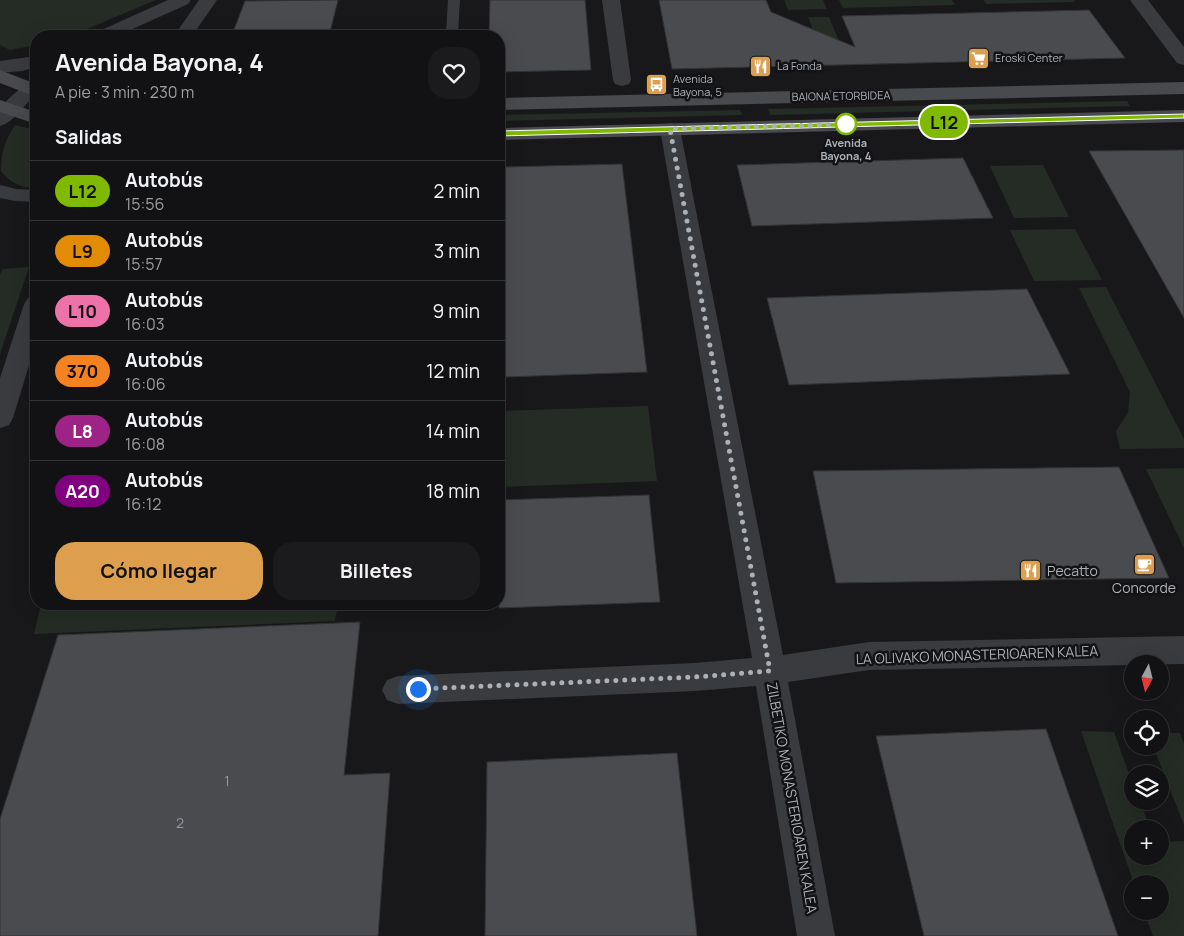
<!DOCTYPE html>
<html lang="es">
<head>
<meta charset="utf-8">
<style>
	:root { --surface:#121214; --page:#1b1b1d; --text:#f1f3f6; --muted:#9c9ea0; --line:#313234; --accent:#dd9f4d }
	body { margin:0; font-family:Manrope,sans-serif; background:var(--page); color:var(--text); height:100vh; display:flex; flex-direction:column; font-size:19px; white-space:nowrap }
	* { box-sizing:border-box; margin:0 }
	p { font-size:16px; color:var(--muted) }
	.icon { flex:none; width:28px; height:28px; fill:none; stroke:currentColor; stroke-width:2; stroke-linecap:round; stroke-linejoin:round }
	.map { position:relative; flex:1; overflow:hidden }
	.sheet { position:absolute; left:30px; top:30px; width:475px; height:580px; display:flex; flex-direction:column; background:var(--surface); border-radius:20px; box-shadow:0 5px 20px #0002,0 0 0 1px var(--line) }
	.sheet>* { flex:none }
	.badge { padding:0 10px; border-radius:16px; font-size:18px; line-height:32px }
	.needle { width:32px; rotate:187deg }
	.fabs { position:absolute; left:1124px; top:655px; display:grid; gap:10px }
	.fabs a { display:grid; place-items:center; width:45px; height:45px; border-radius:50%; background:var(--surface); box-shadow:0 5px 20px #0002,0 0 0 1px var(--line); font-size:25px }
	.you { position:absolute; width:25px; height:25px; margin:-12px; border:4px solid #fff; border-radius:50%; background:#1a73e8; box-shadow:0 0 0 8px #1a73e833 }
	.map>.badge { position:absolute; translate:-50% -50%; box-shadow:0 0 0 2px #fff }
	h2 { padding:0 25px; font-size:19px; line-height:45px }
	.round { display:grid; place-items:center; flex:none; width:52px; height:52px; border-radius:20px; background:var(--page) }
	.summary { display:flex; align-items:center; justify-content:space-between; height:85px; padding:0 25px }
	h1 { font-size:24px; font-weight:700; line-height:38px }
	.action { display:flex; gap:10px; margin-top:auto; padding:10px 25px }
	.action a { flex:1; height:58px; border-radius:20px; background:var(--accent); color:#111; font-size:20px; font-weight:700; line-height:58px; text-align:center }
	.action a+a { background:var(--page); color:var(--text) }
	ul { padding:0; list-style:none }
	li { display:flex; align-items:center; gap:15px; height:60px; padding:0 25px; border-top:1px solid var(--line) }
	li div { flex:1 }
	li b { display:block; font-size:19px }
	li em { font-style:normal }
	li .badge { min-width:55px; font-weight:700; text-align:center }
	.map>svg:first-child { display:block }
	.green { fill:#252c25 }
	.building { fill:#4a4b4f; stroke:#323335 }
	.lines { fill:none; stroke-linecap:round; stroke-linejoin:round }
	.service { fill:#393b3e; fill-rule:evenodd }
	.pedestrian { fill:#393b3e; fill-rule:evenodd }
	.minor { fill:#393b3e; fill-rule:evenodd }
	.tertiary { fill:#393b3e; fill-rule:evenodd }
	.secondary { fill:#484a4e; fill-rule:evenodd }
	.line { fill:#7fba00; stroke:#fff }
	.walk { stroke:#acb1b8; stroke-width:5; stroke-dasharray:0 9 }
	.stop-dot { fill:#fff; stroke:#7fba00; stroke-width:2.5 }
	.labels { text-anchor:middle; stroke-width:5; stroke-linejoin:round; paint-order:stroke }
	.far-poi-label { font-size:11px; fill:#acb1b8; stroke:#131315; text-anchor:start }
	.far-street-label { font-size:11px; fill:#acb1b8; stroke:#131315 }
	.far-stop-label { font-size:11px; font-weight:bold; fill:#acb1b8; stroke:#131315 }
	.poi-label { font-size:14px; fill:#acb1b8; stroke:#131315; text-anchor:start }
	.street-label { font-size:14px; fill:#acb1b8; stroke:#131315 }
	.near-number-label { font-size:14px; fill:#94989e }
</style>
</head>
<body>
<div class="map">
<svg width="1184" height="936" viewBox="0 0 1184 936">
	<rect width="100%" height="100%" fill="#18181a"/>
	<path class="green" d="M0,0H156L70,36H36V45L10,50L0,45Z
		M784,0H823L827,9L788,10Z
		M839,0H952L955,5L843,8Z
		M983,0H1074L1075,2L986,4Z
		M808,17H829L849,65L827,66Z
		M1127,101L1130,106L770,115L768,109Z
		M740,110L742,115L499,121V115Z
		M15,125L36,130V188C21,188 11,183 1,171C1,153 5,140 15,125Z
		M1043,165L1069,217L1014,218L990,166Z
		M1075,229L1102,280L1034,281L1010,230Z
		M29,267L0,354V274L3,269Z
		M1106,287L1184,439V448L1120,449L1116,431L1128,413L1130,392L1079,288Z
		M499,389H502V411L648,406L657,481L499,487Z
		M1184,468V548L1146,469Z
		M41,604H338L335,621L34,634Z
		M1081,731L1114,732L1132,782V801H1140L1150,829H1132V856H1160V842L1184,841V936H1153L1144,911H1160V884H1134Z
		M1160,733H1180L1184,744V825L1153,746H1160Z"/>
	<path class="building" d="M338,0L329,36L232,35L245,1Z
		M490,0H585L591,70L499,72V36H489Z
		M659,0H766L771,12L855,47L842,16L1089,10L1125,58L672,69Z
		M1184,150V318L1089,151Z
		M963,158L993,218L752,226L737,165Z
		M622,164L647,372L505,377V248L499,249V181L505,180V167Z
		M1027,289L1070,374L789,385L767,298Z
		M1119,467L1169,578L836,583L813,471Z
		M649,495L660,602L499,608V500Z
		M360,622L344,775L390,773L378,936H0V819L58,635Z
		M1046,729L1118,936H924L876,736Z
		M677,753L697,936H485L487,762Z"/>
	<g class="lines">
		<path class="service" d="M448,0H460L458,33L454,36H448L446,33Z"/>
		<path class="pedestrian" d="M602,0H620L631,80L629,84L622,86L615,84L613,80Z"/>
		<path class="minor" d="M670,123L677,125L680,129L783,655L869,642L1184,636V664L869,670L788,682L835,936H797L756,686L695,691L398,704L387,700L382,690L387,680L398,676L695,663L752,658L660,129L663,125Z"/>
		<path class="tertiary" d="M168,0H191L188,4L117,36H94L97,32Z
			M199,0H217L192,36H174Z
			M1130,0H1148L1184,47V65L1177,63Z
			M36,56V67L22,71L0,73V61Z
			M36,81V95C24,104 15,122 0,126V108C10,97 21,85 36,81Z
			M0,185L16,189L36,190V202L15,201L0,198Z
			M36,296V342L13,418L9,425L0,428V378L24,304L28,298Z"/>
		<path class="secondary" d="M0,70L36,84V97L0,83Z
			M1184,82V94L499,110V98Z
			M0,100L36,112V124L0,112Z
			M1184,110V122L499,140V128Z"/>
	</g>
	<path class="line" d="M1184,114V118L499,136L495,134L499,131Z"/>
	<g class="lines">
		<path class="walk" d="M418,689L695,677L770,671L670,129L852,124H846"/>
	</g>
	<defs>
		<symbol id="supermarket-square" viewBox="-11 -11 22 22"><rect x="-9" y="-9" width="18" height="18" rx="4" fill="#dd9f4d" stroke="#131315"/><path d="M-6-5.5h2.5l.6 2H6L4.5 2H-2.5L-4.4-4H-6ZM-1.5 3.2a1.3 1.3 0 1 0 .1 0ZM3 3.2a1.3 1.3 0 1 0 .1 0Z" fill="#fff"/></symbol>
		<symbol id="restaurant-square" viewBox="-11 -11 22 22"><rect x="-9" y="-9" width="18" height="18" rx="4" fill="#dd9f4d" stroke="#131315"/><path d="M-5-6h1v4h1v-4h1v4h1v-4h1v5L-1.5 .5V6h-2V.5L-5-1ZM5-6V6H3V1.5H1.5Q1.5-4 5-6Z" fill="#fff"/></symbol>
		<symbol id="bus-square" viewBox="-11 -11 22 22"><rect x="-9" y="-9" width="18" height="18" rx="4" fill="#dd9f4d" stroke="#131315"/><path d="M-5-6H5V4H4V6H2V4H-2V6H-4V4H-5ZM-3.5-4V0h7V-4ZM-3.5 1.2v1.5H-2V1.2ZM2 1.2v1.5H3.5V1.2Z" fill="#fff"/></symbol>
		<symbol id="cafe-square" viewBox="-11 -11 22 22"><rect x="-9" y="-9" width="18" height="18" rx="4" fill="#dd9f4d" stroke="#131315"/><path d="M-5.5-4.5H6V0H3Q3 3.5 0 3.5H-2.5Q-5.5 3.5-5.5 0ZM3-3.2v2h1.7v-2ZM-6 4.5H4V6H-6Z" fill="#fff"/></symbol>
	</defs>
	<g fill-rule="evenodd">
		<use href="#supermarket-square" x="966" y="46" width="25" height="25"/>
		<use href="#restaurant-square" x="748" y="54" width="25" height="25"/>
		<use href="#bus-square" x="644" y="72" width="25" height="25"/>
		<use href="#cafe-square" x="1132" y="552" width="25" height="25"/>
		<use href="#restaurant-square" x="1018" y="558" width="25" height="25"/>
	</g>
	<circle class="stop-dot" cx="846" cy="124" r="10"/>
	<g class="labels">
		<g class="far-poi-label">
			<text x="995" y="62">Eroski Center</text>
			<text x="777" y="70">La Fonda</text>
			<text x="673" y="83">Avenida<tspan x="673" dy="13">Bayona, 5</tspan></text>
		</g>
		<g class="far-street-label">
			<text transform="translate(841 96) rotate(-1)" y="4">BAIONA ETORBIDEA</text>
		</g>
		<g class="far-stop-label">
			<text x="846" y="147">Avenida<tspan x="846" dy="13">Bayona, 4</tspan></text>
		</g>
		<g class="poi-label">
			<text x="1047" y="576">Pecatto</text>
			<text x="1144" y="593" text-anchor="middle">Concorde</text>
		</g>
		<g class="street-label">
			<text transform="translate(977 655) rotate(-2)" y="5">LA OLIVAKO MONASTERIOAREN KALEA</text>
			<text transform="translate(792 798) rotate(80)" y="5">ZILBETIKO MONASTERIOAREN KALEA</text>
		</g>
		<g class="near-number-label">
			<text x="227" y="786">1</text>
			<text x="180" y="828">2</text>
		</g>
	</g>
</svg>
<div class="fabs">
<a><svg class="needle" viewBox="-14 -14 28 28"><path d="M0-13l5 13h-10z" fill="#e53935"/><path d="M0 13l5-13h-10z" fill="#9c9ea0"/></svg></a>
<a><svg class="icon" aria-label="locate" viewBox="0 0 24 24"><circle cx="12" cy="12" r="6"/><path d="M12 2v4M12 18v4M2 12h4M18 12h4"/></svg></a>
<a><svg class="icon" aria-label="layers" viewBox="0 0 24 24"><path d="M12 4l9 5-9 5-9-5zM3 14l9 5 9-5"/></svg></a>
<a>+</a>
<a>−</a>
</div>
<div class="you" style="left:418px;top:689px"></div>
<b class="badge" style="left:944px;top:122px;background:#7fba00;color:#111">L12</b>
<section class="sheet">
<div class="summary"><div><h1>Avenida Bayona, 4</h1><p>A pie · 3 min · 230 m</p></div><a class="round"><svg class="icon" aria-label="heart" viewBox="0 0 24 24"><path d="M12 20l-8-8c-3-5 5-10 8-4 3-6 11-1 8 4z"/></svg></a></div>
<h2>Salidas</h2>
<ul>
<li><span class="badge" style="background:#7fba00;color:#111">L12</span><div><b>Autobús</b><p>15:56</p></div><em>2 min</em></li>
<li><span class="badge" style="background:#e28c05;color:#111">L9</span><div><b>Autobús</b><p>15:57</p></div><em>3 min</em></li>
<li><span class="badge" style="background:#ed72aa;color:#111">L10</span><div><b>Autobús</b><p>16:03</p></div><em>9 min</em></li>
<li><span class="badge" style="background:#f58220;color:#111">370</span><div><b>Autobús</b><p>16:06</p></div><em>12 min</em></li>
<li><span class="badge" style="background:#9e2387;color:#fff">L8</span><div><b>Autobús</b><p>16:08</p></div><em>14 min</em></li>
<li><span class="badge" style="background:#800080;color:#fff">A20</span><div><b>Autobús</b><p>16:12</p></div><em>18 min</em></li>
</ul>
<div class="action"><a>Cómo llegar</a><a>Billetes</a></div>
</section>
</div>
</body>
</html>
